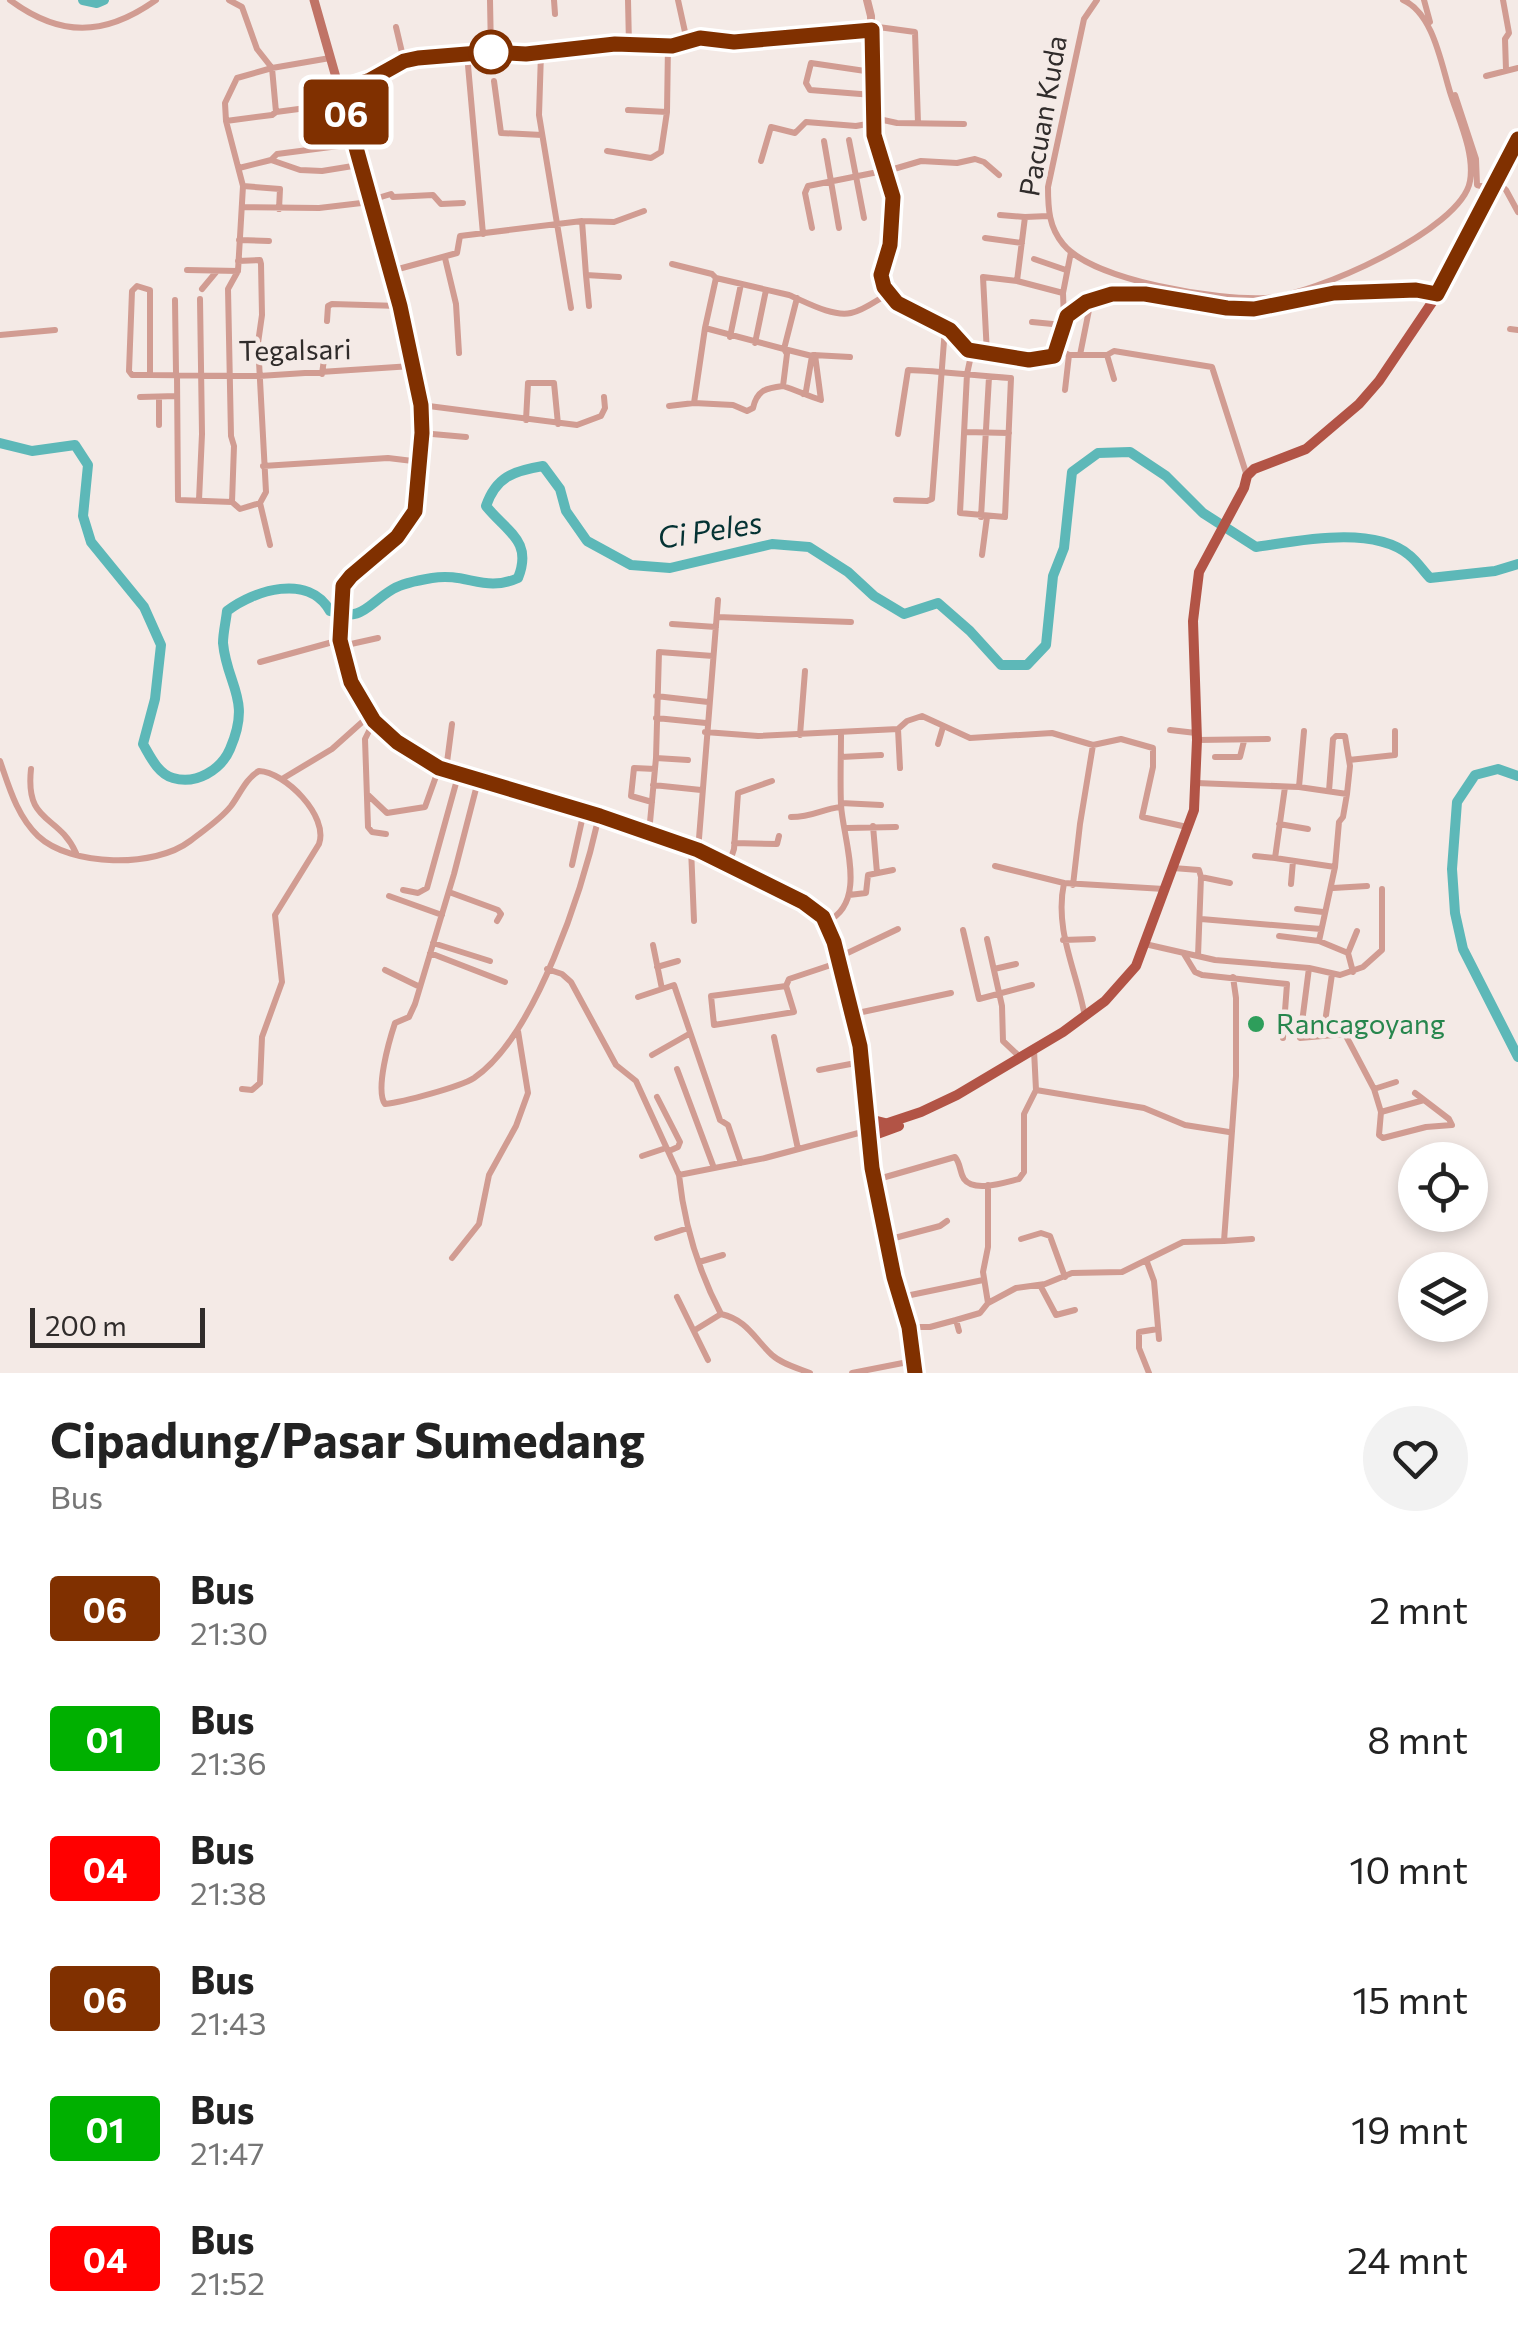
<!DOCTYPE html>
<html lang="id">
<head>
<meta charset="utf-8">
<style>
	:root { --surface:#fff; --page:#f2f2f2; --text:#222; --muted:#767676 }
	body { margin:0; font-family:Commissioner,sans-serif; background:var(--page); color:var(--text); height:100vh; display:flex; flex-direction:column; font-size:38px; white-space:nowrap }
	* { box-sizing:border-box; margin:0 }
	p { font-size:32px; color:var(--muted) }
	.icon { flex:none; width:55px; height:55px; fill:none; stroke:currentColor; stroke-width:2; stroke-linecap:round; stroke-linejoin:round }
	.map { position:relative; height:1373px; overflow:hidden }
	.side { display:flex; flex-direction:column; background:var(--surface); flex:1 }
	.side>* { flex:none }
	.badge { padding:0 20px; border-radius:8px; font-size:35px; line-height:65px }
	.tools { position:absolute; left:1398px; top:1142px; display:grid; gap:20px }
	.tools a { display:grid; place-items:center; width:90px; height:90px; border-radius:50%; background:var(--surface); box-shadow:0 5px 15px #0003; font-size:50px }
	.scale { position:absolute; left:30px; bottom:25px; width:175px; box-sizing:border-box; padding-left:10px; border:5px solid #302c2b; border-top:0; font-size:28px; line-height:35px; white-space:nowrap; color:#302c2b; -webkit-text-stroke:8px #f4eae6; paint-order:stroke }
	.map>.badge { position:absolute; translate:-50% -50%; box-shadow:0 0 0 5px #fff }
	.round { display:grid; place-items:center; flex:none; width:105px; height:105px; border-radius:52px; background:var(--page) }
	.headline { display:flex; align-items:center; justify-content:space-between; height:170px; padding:0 50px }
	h1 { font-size:48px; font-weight:700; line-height:75px }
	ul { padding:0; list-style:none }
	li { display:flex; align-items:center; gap:30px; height:130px; padding:0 50px }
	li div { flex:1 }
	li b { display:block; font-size:38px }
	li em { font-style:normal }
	li .badge { min-width:110px; font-weight:700; text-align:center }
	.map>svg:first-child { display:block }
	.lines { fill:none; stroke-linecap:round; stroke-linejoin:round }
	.river { stroke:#5db8b8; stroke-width:10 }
	.minor { stroke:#d19c92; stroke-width:6 }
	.tertiary { stroke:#d19c92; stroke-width:8 }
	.secondary { stroke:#c07366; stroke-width:9 }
	.primary { stroke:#b25446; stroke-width:10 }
	.line-casing { stroke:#fff; stroke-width:22 }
	.line { stroke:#803000; stroke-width:15 }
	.stop-dot { fill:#fff; stroke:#803000; stroke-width:5 }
	.leisure-dot { fill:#2e9e5b; stroke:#f4eae6; stroke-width:4 }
	.labels { text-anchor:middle; stroke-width:9; stroke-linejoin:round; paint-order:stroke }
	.street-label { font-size:28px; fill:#302c2b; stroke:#f4eae6 }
	.leisure-label { font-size:28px; fill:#27864d; stroke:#f4eae6; text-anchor:start }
	.water-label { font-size:30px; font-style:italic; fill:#043233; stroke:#f4eae6 }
</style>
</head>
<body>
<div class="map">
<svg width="1518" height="1373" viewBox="0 0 1518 1373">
	<rect width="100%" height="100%" fill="#f4eae6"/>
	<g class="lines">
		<path class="river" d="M83,0L97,3L104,0
			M0,443L32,451L75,445L88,465L83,516L91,542L144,607L161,645L155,699L143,744C150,756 158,774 173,778C196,785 221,770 230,749C252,699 227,686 223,643C223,633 226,621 227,611C254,590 309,573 330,611C364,622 366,605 393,589C403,583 420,580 432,578C466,572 485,593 518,578C533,541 507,532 486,506C496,477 513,471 543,466L560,489L566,511L587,541L631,565L670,568L772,544L809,547L848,572L874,596L904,614L938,603L970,631L1001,665H1027L1046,645L1053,576L1064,548L1072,472L1098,453L1130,452L1166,476L1203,513L1256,547C1298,541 1373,525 1409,555C1417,561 1423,571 1430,578L1495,571L1518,564
			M1518,776L1498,769L1475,775L1457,802L1452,869L1455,913L1463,949L1518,1057"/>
		<path class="minor" d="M10,0C60,37 104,37 156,0
			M229,0L242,7L257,49L272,68L330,58
			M490,0L491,52
			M554,0L555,14
			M628,0L629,45
			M678,0L687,41
			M1097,0L1084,19L1048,187C1048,209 1049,227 1063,244C1093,281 1220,301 1266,298C1312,296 1462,230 1470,181C1475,153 1458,118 1450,92C1441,63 1433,13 1403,0
			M1424,0L1430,22
			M1503,0L1509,33L1505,39L1506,70
			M871,26L915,32L918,123
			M396,27L404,61
			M541,53L539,115L571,308
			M467,54L483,234
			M872,72L811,63L806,83L810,90L873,95
			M1486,76L1518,68
			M494,81L501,133L542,135
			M1455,95L1476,159L1477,185L1492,189
			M628,110L667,112
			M276,112L344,103
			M874,118L897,123L964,124
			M226,121L225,103L237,78L272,68L276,112L272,115L226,121L243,186L238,271L228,289L231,436L234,446L232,502
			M849,140L864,218
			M824,141L839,228
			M607,151L651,158L661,152L667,112L668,45
			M271,160L277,154L354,144
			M761,161L771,127L795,133L806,122L856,126L873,123
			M239,168L271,160L300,170L322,171L359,165
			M887,171L921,161L957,163L975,159L984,162L999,175
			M1496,180L1506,190L1518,212
			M243,186L280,189L279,209
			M371,200L391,194L393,197L433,195L441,204L463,203
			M242,207L319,208L370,202
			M1000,215L1025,217
			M1048,216L1025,217L1017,281L1063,293
			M582,221L614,222L644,211
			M812,228L805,193L808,186L878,172L885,167
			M985,238L1022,243
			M239,240L269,241
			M445,258L456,304L459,353
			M1034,259L1066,270
			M672,264L712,274L716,278
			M187,270L238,271
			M391,271L457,253L460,236L582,221L586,275L619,277
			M586,275L589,306
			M202,289L217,271
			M797,298L784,349L705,328L716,278L789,295C806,302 832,317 851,313C863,311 877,300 888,294
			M175,300L176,373
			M1064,320L1063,293L1071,252
			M327,321L328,306L332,304L399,306
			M1032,322L1063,325
			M705,328L694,403L733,405L747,411L753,408C757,390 766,388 783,386
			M1510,329L1518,330
			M0,335L55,330
			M730,337L741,284
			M755,343L766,290
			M1057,349L1069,355L1065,390
			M987,354L983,277L1017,281
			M813,355L850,357
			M1069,355H1107L1114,379
			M1080,355L1091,300
			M1107,355L1114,351L1212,367L1247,476
			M322,374L325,352
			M150,375H132L129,371L132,291L137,286L150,290V375L259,376L412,366
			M177,375L178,500L232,502L240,509L260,503L266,492L258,343L262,315L261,264L260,260L238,261
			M803,394L806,391L812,356L784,349L787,354L783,386C796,390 808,396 821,400L815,355
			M140,397L177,396
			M159,397V425
			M421,405L577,425L601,416L605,408L604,397
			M669,406L694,403
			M526,420L528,383H554L558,424
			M965,432L1009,433
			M421,433L466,437
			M898,434L908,370C942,371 976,376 1010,378H1011L1005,517L960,513L967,374L972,351
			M263,466L388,458L421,462
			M199,500L202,434L200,299
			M896,500L927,501L932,499L945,328
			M260,503L270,545
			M981,517L989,377
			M982,555L987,517
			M717,617L851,622
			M672,624L716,627
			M342,646L378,638
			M260,662L340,640
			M656,696L708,702
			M656,718L706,723
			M374,721L365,739L368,827L372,832L386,834
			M898,729L900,768
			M1170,730L1196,733
			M705,732L758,736L898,729L907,721L922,716L970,738L1052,733L1093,745L1121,739L1153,748V767L1142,817L1187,827
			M800,735L805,671
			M1197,740L1268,739
			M938,744L943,727
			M841,757L881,755
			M1215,757H1240L1244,741
			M656,758L688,760
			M1349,760L1395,755V731
			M0,761C9,787 17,816 38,836C71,867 155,868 190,841C204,830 220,820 231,806C240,794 246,778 259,771C285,772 329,816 319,844L275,915L282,982L262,1037L260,1083L252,1090L242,1089
			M31,769C25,825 58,813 76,853
			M446,770L452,724
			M282,779L332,749L370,715
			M478,781L454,874L415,1004L409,1017L395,1023C389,1041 375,1090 385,1104C403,1102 460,1087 474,1078C536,1036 583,888 599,816
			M1196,783L1299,787L1347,794L1350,766L1345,736H1336L1333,739L1329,791
			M653,785L701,790
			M1285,787L1275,858L1335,867L1319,941L1348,953L1353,972
			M1299,787L1304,731
			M367,794L387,813L425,807L439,768
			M652,802L631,796L634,768L655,769
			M841,803L881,805
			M791,817C814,817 821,809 841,807
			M1279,824L1308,829
			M873,826L877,873
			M847,828L896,827
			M649,833L656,758L659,652L713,656
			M734,843L777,844L779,836
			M691,848L694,921
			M698,851L718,600
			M1255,856L1275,858
			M729,864L734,849L738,793L772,781
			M572,865L584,811
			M995,866L1064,883
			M1335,867L1339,822L1343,817L1347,794
			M1173,868L1199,870L1201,877L1230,883
			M1291,884L1293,861
			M1073,885L1080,824L1093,745
			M1333,888L1367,886
			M403,890L418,893L427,888L458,776
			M449,892L498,910L501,914L497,921
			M849,895L866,893L868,875L893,870
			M389,896L442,915
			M1297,909L1323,912
			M1201,919L1321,929
			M826,922C869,903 843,840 841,805C840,781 841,757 841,733
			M963,930L979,999L1032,985
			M1279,936L1319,941
			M987,939L1002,1006L1003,1041L1020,1057
			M1063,940L1093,939
			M433,943L490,961
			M1145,944L1215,960L1309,968L1340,975L1363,967L1382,950V889
			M653,945L662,989
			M430,953L505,982
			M1348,953L1357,931
			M1184,954L1195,972L1202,975L1287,984L1283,1038
			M1198,956L1201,877
			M839,957L898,929
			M657,967L678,961
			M1309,968L1300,1038L1345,1034L1374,1089L1381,1112L1424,1100
			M547,969L562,974L571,982L616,1065L636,1081L679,1175
			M994,969L1016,964
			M385,970L420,987
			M786,986L711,996L714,1025L794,1012L786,986L789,979L840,962
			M638,997L674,985L720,1120L728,1125L741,1163
			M853,1014L951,993
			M1085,1017C1077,971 1054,931 1064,883L1164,889
			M1323,1036L1332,974
			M774,1037L798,1149
			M1034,1050L1036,1090
			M652,1055L689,1034
			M677,1069L714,1168
			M819,1070L861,1062
			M1374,1089L1396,1082
			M657,1097L680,1142L678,1147L669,1151
			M1381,1112L1379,1135L1383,1138L1426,1127L1452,1125L1449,1119L1415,1093
			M642,1156L666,1148
			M875,1180L955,1157C961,1164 959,1171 964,1179C974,1193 1006,1182 1019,1179L1024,1172V1114L1036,1090L1144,1108L1185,1125L1229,1132
			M988,1185V1247L983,1272L988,1303
			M657,1238L688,1228
			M1021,1239L1041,1233L1050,1236L1065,1277
			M887,1240L940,1226L947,1221
			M1224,1241L1252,1239
			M452,1258L479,1224L489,1175L516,1126L528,1093L518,1031
			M699,1262L723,1255
			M1147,1262L1154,1281L1159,1339
			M1040,1285L1056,1315L1075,1310
			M677,1297L708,1360
			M901,1297L983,1280
			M909,1327H930L956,1320
			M695,1330L721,1314
			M959,1331L956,1320L980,1313L988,1303L1016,1288L1045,1284L1072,1273L1122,1272L1183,1242L1224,1241L1236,1076V998L1233,977
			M810,1373C797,1368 782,1364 772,1355C754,1338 747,1320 721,1314C699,1272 684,1223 679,1175L765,1158L866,1131
			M852,1373L913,1361
			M1149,1373L1139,1348V1332L1158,1329"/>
		<path class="tertiary" d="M867,0L871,16L873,128L891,185L893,208L890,245L881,280L891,298L950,331L968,350L1029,360L1053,356L1067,316L1086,302L1112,294H1145L1227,308L1254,309L1352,292L1425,291L1437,295
			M340,90L418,58L491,52L527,54L615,44L672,46L700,38L734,42L872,30"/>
		<path class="secondary" d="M314,0L391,271L421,405V462L415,511L397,537L351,575L343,586L339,630L351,681L374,721L397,742L439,768L599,816L698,851L817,912L830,930L853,1014L860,1046L866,1117"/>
		<path class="primary" d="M866,1112L873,1120L885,1123
			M869,1137L899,1126
			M915,1373L909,1327L882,1225L867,1130L921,1112L957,1095L1063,1032L1105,1001L1136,966L1194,810L1197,740L1193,621L1199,572L1244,488L1247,476L1254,469L1306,449L1359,404L1379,381L1437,295L1518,139"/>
	</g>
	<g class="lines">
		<defs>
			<path id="line" d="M915,1373L909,1327L894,1277L872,1168L860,1046L834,942L823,917L803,902L698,850L600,816L439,768L397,742L374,721L351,682L340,640L343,586L351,576L397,537L415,511L422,433L421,405L400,306L340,90L370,80L404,61L418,58L491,52L526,54L615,44L672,46L700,38L734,42L872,30L874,135L893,197L890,245L881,275L884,287L897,303L950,330L968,350L1029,360L1054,356L1067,316L1086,302L1112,294H1145L1227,308L1254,309L1334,293L1416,290L1437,294L1518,139"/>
		</defs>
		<use href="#line" class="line-casing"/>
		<use href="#line" class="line"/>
	</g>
	<circle class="stop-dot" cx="491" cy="52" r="20"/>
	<circle class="leisure-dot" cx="1256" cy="1024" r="10"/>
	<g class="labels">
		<g class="street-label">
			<text transform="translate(1043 116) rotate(-80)" y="10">Pacuan Kuda</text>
			<text transform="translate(295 350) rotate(-1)" y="10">Tegalsari</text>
		</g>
		<g class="leisure-label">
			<text x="1276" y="1034">Rancagoyang</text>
		</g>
		<g class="water-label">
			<text transform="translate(710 531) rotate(-9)" y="10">Ci Peles</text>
		</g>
	</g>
</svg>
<div class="tools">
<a><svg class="icon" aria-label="locate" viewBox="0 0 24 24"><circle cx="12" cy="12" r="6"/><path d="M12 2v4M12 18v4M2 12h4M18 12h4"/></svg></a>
<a><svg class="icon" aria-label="layers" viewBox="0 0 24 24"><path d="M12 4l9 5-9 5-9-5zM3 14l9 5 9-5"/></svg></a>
</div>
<div class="scale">200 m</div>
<b class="badge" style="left:346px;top:112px;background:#803000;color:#fff">06</b>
</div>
<section class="side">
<div class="headline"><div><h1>Cipadung/Pasar Sumedang</h1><p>Bus</p></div><a class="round"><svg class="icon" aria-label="heart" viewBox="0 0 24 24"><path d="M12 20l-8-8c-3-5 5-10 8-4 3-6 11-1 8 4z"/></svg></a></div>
<ul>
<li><span class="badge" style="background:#803000;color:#fff">06</span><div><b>Bus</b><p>21:30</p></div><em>2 mnt</em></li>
<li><span class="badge" style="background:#00b000;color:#fff">01</span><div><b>Bus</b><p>21:36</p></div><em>8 mnt</em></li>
<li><span class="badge" style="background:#f00;color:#fff">04</span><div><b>Bus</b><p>21:38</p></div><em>10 mnt</em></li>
<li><span class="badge" style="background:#803000;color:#fff">06</span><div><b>Bus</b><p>21:43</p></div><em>15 mnt</em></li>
<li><span class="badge" style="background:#00b000;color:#fff">01</span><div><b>Bus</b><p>21:47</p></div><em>19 mnt</em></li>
<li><span class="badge" style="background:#f00;color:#fff">04</span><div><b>Bus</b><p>21:52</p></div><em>24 mnt</em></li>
</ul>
</section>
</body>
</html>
